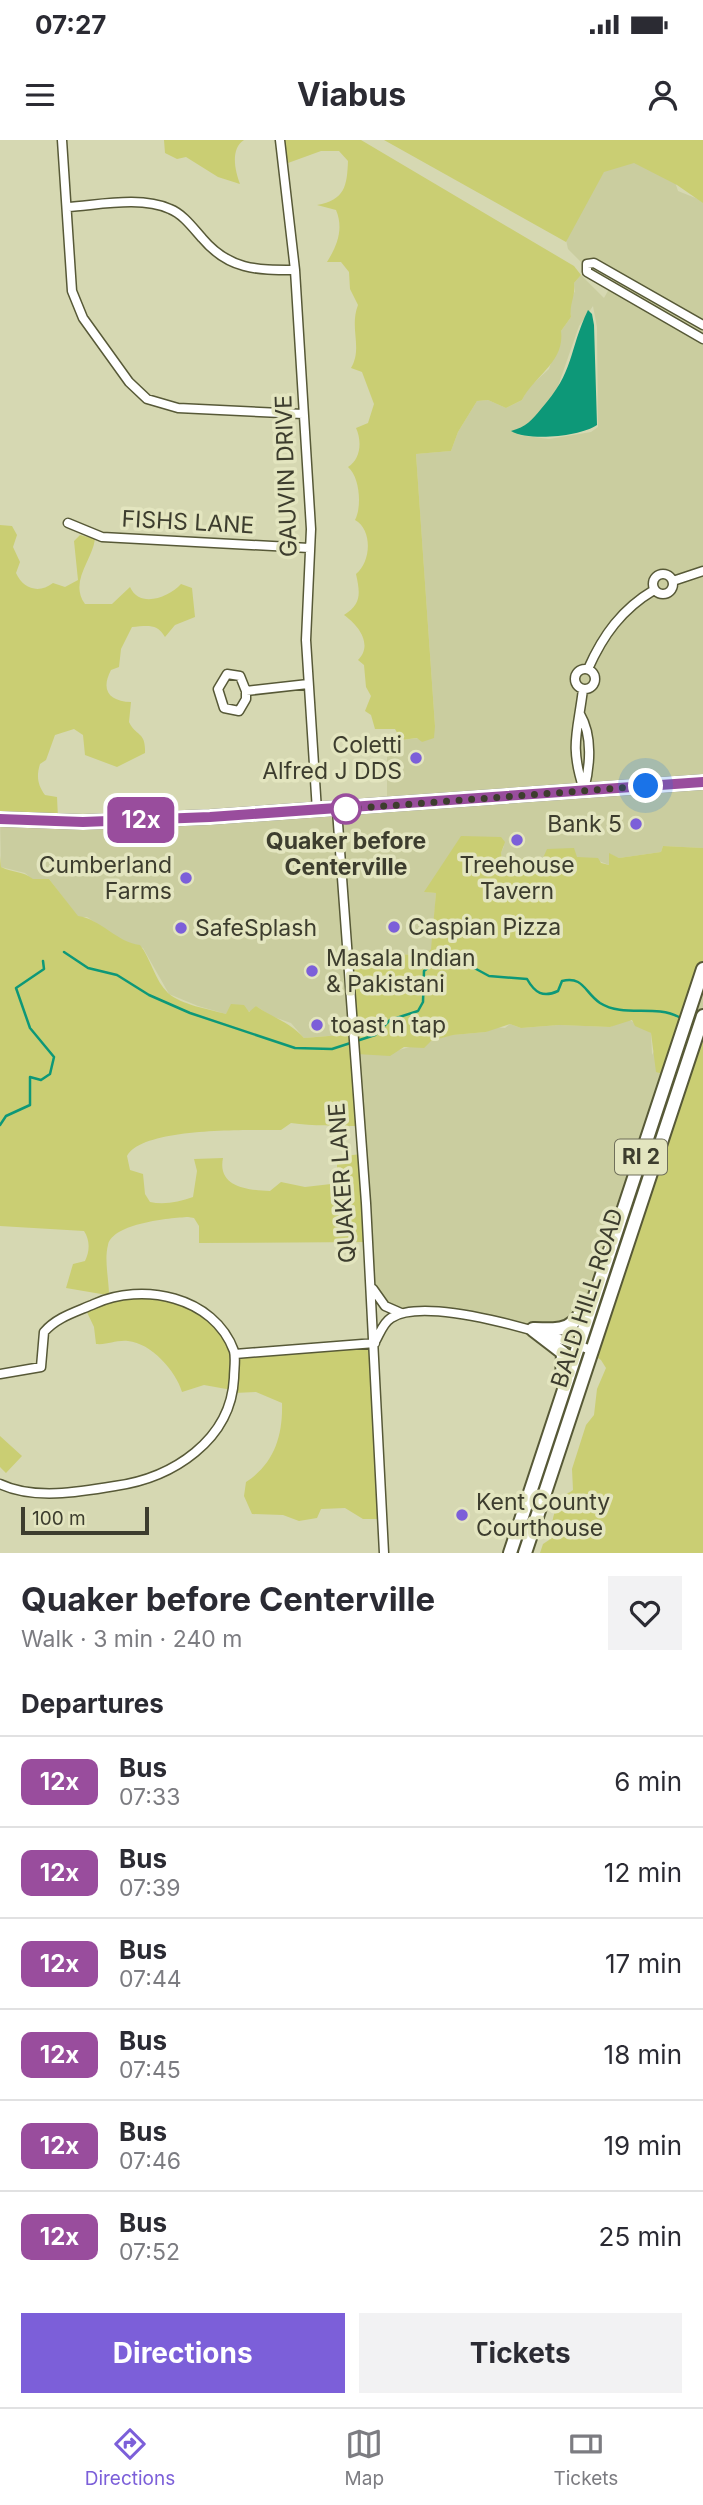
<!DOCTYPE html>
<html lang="en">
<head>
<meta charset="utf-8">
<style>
	:root { --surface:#fff; --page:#f2f2f3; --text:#2b2b33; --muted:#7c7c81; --line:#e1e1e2; --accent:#7c5fd9 }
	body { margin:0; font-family:Inter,sans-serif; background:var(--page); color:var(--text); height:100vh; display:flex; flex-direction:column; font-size:26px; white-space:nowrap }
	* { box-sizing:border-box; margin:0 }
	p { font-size:23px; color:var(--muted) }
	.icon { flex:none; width:38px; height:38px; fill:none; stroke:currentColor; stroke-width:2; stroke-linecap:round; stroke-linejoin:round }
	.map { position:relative; height:1413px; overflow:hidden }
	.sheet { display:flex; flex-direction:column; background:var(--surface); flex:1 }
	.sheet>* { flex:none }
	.badge { padding:0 14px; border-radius:10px; font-size:24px; line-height:46px }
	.scale { position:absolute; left:21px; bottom:18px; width:128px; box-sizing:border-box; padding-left:7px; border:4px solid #3d3d2e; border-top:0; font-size:19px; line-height:24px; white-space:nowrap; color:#3d3d2e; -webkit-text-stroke:5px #e3e5bf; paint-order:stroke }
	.you { position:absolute; width:35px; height:35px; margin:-18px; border:5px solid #fff; border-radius:50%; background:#1a73e8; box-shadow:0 0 0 10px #1a73e833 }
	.map>.badge { position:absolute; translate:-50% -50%; box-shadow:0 0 0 4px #fff }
	h2 { padding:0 21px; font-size:26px; line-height:63px }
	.round { display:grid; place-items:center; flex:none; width:74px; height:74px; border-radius:0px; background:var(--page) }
	.overview { display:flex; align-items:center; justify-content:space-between; height:119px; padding:0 21px }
	h1 { font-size:33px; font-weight:700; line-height:52px }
	.button { display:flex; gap:14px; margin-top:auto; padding:14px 21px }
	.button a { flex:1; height:80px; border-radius:0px; background:var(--accent); color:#fff; font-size:28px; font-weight:700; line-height:80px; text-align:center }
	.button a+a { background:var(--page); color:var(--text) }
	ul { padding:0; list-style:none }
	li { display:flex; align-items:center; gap:21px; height:91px; padding:0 21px; border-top:2px solid var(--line) }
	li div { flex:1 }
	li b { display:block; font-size:26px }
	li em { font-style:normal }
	li .badge { min-width:77px; font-weight:700; text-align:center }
	.status { display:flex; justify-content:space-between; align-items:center; height:49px; padding:0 35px; background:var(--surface); direction:ltr }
	.status svg { height:19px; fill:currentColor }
	header { display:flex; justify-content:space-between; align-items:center; height:91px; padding:0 21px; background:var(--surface); font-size:32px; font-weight:700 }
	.menu { display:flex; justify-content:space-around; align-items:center; height:98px; border-top:2px solid var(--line); background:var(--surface); font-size:19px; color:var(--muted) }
	.menu a { display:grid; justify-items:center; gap:4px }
	.menu .current { color:var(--accent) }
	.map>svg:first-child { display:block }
	.built { fill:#cacd9f; fill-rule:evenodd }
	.green { fill:#cace73 }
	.water { fill:#0d9878 }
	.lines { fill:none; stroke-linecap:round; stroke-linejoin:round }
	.stream { stroke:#0d9878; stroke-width:2.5 }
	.street-casing { stroke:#575937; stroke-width:11 }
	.primary-casing { stroke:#575937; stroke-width:16 }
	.street { stroke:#fff; stroke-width:8 }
	.primary { stroke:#fff; stroke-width:12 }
	.line-casing { stroke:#fff; stroke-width:16 }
	.line { stroke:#994d9d; stroke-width:10 }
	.walk { stroke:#3d3d2e; stroke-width:7; stroke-dasharray:0 12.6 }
	.poi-dot { fill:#7c5fd9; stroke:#e3e5bf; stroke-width:2.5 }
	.stop-dot { fill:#fff; stroke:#994d9d; stroke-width:3.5 }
	.labels { text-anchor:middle; stroke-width:7; stroke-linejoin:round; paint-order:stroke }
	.shield { fill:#e3e5bf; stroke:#6f6f5a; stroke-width:2 }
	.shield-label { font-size:21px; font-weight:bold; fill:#3d3d2e }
	.street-label { font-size:23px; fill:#3d3d2e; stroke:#e3e5bf }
	.poi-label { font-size:23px; fill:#3d3d2e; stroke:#e3e5bf; text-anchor:start }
	.stop-label { font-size:23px; font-weight:bold; fill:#3d3d2e; stroke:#e3e5bf }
</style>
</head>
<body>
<div class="status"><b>07:27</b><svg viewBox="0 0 49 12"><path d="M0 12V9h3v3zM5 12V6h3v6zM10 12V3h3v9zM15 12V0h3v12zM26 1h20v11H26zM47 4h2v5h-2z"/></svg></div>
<header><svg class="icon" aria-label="menu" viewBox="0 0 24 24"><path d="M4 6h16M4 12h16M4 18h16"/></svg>Viabus<svg class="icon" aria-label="person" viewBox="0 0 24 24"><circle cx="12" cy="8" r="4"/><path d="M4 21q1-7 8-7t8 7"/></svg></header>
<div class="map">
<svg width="703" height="1413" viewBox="0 0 703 1413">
	<rect width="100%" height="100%" fill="#d6d8b2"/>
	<path class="built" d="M610,20H649L674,39L678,51L703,61V708L663,706L661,712L619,718L610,714L609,725L594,719L545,716L537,732H531L502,719L501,713L504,706L449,718L425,752L436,753L432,809L426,816L398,814L395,820L350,829L351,894L304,898L291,883L271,876L256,866L253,871L226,874L198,866L169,854L143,808L126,803L87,777H78L49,739L33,740L25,733L1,727L0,677L79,679L387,661V596L395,595L401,600L420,598L422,602L435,586L416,314L451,311L458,292L477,261L488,260L506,268L522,260L528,248L549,229L561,191L571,177L569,164L575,151L574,143L581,135L604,158L615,138L595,126L584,125L568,109L566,100ZM593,166L597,187L598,287L591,292L549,299L518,295L544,270L557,249L579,186Z
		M703,826V902L693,920L594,1201L539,1192L493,1180L398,1172L384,1165L372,1142L357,914L392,912L452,895L486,892L495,887L505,888L510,884L521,888L559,885L610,887L628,879L651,893L652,915Z"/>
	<path class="green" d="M164,0H244C230,9 235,31 240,44L218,37L186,17L177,19L165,13Z
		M283,0H361L574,126L581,135L574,143C576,155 569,164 571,177L561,191C565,222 535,235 522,260L506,268L488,260L477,261L458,292L451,311L416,314L435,586L434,598L422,602L417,598L401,600L395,589H375L371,575L365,571L371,556L366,547L364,525L358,520C374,504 357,484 344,475C362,464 360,453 356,434C371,422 373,390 355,380C362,367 360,337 348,327C361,319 362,301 356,288L368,283L374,264L362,232L351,228C363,208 349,188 358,165L350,149L349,132L341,122H327C337,106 344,89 336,70L317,65C345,60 347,46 348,21L339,11H321L288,23Z
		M384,0H703V63L677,45L634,23L604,32L566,102Z
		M0,385L12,386L17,395L13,407L20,422L16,433C23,449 39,454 53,443L65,447L78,440L74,401L80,395L95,399C92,421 69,442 85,464H112L130,447C140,469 169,457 181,444L192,448L195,477L175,485L165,497C157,483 147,486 132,487L121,509L119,527L111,530C100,551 110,561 131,562L129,582C136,597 146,591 145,613L117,627L85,615L83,595L74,589L55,595L46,620L40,624C36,637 38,645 45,655L57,657L58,678L0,677Z
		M461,696L501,697L505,702L501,713L502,719L517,724L523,718L532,732L537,731L547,709L574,708L577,717L598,718L601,723L609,725V713L619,718L661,712L663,706L703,708V826L666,935L656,932L651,893L635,886L632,880L610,887L559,885L521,888L510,884L486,892L453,895L431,901L424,908L404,907L390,916L356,914L359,986C335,986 314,986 291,983L281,990C249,990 142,987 127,1016L130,1030L143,1034L145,1054L150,1062C164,1065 179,1062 193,1057L197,1031L194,1019L223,1018C217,1047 248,1050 270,1051L281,1042L305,1047L331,1044L337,1035V1017L361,1014L368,1102L199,1103V1086L194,1078L188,1077C170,1078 113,1083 108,1105C104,1120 109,1140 109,1155L163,1153L217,1182L234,1211L374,1203L382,1379H363L345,1368L321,1369L317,1378L299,1381L283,1375L252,1374L244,1356L246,1342C274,1324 283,1296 282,1263L256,1252L234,1253L232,1250L204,1245L182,1252C176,1231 151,1203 128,1201C115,1200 108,1205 96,1204L94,1187L85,1168L107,1155L66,1148L73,1124L85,1121C90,1111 90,1100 84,1091L0,1086V716L1,727C13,733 23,731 33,739H49L78,776C101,779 116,802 140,805C151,819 155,841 168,853C182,865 208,869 226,874L231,864L244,865L249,872L256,866C273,878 290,882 304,898L353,894L350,829L371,824L379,818L395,820L398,814L426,816L431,809L436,753L424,752Z
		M703,902V1413H540L543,1404L549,1400C551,1389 554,1364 563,1356C566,1353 570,1353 573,1350L572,1329L586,1285L594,1275L597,1249L606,1228L601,1220L589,1212L693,920Z
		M0,1296L22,1316L6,1333L0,1327Z"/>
	<path class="water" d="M588,170L592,174L594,185L597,285C581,296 530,302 511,291C526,287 532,280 541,269C575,231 568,212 588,170Z"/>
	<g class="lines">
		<path class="stream" d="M64,812L88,828L117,835L149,855L190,873L295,908L332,909L375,895L390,880L418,871L423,862L424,831L433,824L454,817L489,836L527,839C535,853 543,858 558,851L562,841C584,836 584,852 600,863C624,878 654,864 679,877
			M0,985L6,976L30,965V937L41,940L50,934L54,917L30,888L16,848L44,829L43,821"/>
		<defs>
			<path id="street" d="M62,0L72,151L83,178L129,242L147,259L178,268L303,274
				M280,0L295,130L311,389L306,500L317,671
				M68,67C99,65 141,56 170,69C183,74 193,88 202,98C229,130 256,130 295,130
				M703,185L594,123L587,124V132L703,199
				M68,383L102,397L309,408
				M653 444a10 10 0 1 1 20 0a10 10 0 1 1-20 0Z
				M673,441L703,431
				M575 539a10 10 0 1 1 20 0a10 10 0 1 1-20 0Z
				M588,529C603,495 622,469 654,450
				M583,549C578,592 569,605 584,650
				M246,551V559L239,571L224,568L218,549L227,534L240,536L246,551L308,544
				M580,574C593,596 590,627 584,650
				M337,670L366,1063L384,1413
				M373,1149L385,1166L401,1173
				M376,1200C380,1193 383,1183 391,1178C427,1155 554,1195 593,1211
				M235,1214L375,1203
				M0,1234L41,1227L44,1192C57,1177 76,1172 94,1164C142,1142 214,1156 234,1211C236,1219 234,1229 234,1238C231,1300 173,1338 115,1346C80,1352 33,1360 0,1344"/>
			<path id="primary" d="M0,679L83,682L210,677L703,642
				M533,1189C563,1190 574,1191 587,1161
				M533,1190L563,1213L562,1240
				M510,1413L703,829
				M525,1413L703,876"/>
		</defs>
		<use href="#street" class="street-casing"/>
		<use href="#primary" class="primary-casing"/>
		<use href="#street" class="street"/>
		<use href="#primary" class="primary"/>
	</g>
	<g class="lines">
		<defs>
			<path id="line" d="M0,679L83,682L210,677L703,642"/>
		</defs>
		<use href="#line" class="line-casing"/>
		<use href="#line" class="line"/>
		<path class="walk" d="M346,669L646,646"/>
	</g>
	<g class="poi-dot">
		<circle cx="416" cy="618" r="7"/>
		<circle cx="636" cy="684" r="7"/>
		<circle cx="517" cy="700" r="7"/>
		<circle cx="186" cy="738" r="7"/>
		<circle cx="394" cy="787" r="7"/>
		<circle cx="181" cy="788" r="7"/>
		<circle cx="312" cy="831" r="7"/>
		<circle cx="317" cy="885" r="7"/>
		<circle cx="462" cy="1375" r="7"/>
	</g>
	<circle class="stop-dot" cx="346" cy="669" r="14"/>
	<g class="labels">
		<rect class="shield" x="615" y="999.5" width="52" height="35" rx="5"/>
		<g class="shield-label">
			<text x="641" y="1024">RI 2</text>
		</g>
		<g class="street-label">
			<text transform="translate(286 336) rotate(-92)" y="8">GAUVIN DRIVE</text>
			<text transform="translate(188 382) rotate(3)" y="8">FISHS LANE</text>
			<text transform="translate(342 1043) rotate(-94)" y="8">QUAKER LANE</text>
			<text transform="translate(587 1158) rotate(-72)" y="8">BALD HILL ROAD</text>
		</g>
		<g class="poi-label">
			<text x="402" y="613" text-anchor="end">Coletti<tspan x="402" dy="26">Alfred J DDS</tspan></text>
			<text x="622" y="692" text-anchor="end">Bank 5</text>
			<text x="172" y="733" text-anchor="end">Cumberland<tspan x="172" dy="26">Farms</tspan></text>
			<text x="517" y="733" text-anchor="middle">Treehouse<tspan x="517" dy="26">Tavern</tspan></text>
			<text x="408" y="795">Caspian Pizza</text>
			<text x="195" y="796">SafeSplash</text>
			<text x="326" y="826">Masala Indian<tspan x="326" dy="26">&amp; Pakistani</tspan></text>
			<text x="331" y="893">toast n tap</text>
			<text x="476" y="1370">Kent County<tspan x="476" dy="26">Courthouse</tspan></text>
		</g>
		<g class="stop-label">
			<text x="346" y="709">Quaker before<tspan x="346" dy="26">Centerville</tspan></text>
		</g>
	</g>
</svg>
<div class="scale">100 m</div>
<div class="you" style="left:646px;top:646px"></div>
<b class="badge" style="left:141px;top:680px;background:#994d9d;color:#fff">12x</b>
</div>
<section class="sheet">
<div class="overview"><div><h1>Quaker before Centerville</h1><p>Walk · 3 min · 240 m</p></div><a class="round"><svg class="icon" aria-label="heart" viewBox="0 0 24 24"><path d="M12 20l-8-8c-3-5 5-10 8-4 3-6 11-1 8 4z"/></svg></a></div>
<h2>Departures</h2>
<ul>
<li><span class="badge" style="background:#994d9d;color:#fff">12x</span><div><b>Bus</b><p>07:33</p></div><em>6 min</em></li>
<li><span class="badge" style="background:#994d9d;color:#fff">12x</span><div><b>Bus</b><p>07:39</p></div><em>12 min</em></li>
<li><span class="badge" style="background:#994d9d;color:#fff">12x</span><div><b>Bus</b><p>07:44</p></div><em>17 min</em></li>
<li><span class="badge" style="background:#994d9d;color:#fff">12x</span><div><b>Bus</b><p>07:45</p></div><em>18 min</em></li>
<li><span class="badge" style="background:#994d9d;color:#fff">12x</span><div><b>Bus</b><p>07:46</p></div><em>19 min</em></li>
<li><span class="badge" style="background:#994d9d;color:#fff">12x</span><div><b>Bus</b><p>07:52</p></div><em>25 min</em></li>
</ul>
<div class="button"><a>Directions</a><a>Tickets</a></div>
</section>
<nav class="menu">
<a class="current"><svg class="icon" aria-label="directions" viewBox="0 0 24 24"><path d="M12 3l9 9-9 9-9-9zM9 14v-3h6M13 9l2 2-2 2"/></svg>Directions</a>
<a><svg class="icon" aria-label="map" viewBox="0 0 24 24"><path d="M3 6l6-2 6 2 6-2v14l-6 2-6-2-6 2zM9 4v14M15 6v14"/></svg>Map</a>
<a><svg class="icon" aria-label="tickets" viewBox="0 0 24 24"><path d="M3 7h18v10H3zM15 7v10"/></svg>Tickets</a>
</nav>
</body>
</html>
